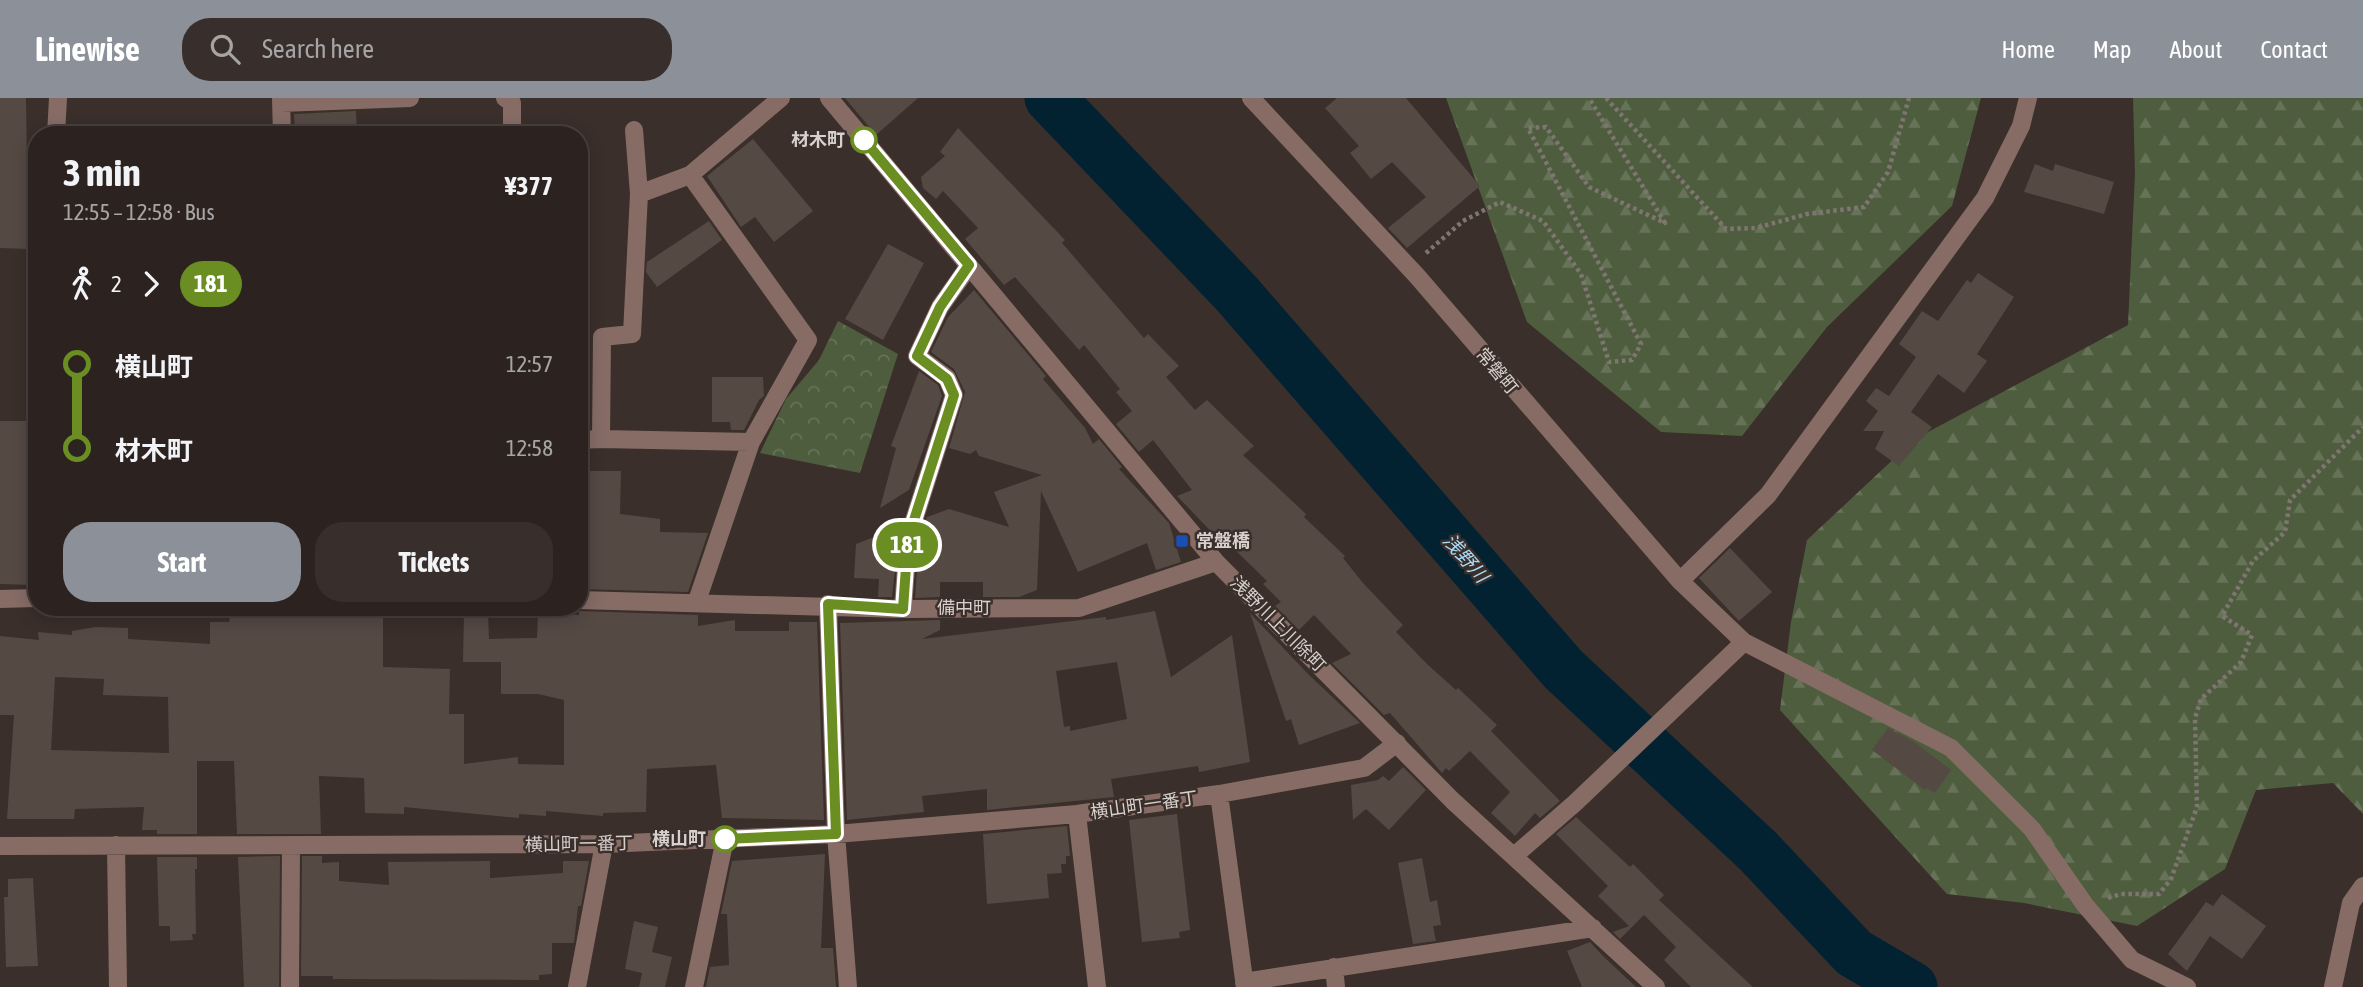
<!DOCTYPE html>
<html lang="en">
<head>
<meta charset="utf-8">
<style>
	:root { --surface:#2c2320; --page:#382f2d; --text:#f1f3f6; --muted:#a6a4a5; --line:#48403e; --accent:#8c9099 }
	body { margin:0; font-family:"Asap Condensed","Noto Sans JP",sans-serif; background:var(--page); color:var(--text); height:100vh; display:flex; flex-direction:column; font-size:26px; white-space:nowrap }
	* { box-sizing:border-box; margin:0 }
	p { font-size:23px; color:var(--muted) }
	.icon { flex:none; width:38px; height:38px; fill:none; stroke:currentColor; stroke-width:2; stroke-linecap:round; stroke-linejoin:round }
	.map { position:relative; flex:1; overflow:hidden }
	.details { position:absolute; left:28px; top:28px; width:560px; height:490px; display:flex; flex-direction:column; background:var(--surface); border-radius:28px; box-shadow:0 4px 18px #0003,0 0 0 2px var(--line) }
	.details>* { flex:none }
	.badge { padding:0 14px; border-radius:23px; font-size:24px; line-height:46px }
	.map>.badge { position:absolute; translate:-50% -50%; box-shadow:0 0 0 4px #fff }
	.legs { display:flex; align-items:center; gap:10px; height:77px; padding:0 35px; font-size:23px }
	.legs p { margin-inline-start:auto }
	.overview { display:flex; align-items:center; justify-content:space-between; height:119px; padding:0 35px }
	h1 { font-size:38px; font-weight:700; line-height:52px }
	.button { display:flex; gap:14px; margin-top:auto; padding:14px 35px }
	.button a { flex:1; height:80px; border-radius:28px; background:var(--accent); color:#fff; font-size:28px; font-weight:700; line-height:80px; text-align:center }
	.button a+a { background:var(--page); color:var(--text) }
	ul { padding:0 35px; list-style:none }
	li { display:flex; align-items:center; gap:24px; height:84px; font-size:26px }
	li i { display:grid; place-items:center; width:10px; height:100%; margin:0 9px; background:currentColor }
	li i::after { content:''; width:18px; height:18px; margin:-9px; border:5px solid; border-radius:50%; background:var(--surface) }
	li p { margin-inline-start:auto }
	li:first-child i { background:linear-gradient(#0000 50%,currentColor 0) }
	li:last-child i { background:linear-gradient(currentColor 50%,#0000 0) }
	header { display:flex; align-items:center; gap:42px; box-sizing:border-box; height:98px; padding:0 35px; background:var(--accent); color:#fff }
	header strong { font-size:33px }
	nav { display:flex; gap:38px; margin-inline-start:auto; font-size:24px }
	.search { width:490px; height:63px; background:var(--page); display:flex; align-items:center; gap:18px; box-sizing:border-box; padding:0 24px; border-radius:28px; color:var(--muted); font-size:26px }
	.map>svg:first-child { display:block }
	.forest { fill:url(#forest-firs) }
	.park { fill:url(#park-crowns) }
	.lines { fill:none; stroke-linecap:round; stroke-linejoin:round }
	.river { stroke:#022232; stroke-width:51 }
	.building { fill:#554944; fill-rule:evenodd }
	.path { stroke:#7f7672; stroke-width:4.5; stroke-dasharray:3.5 3.5; stroke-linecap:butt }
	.minor { stroke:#876c66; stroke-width:18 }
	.line-1-casing { stroke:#fff; stroke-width:16 }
	.line-1 { stroke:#6b8e23; stroke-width:10 }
	.stop-1-dot { fill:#fff; stroke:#6b8e23; stroke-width:3.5 }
	.transit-dot { fill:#1a4fb4; stroke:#3a2f2a; stroke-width:2.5 }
	.labels { text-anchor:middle; stroke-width:5; stroke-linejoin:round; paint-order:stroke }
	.stop-label { font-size:18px; font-weight:bold; fill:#d7d0cd; stroke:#3a2f2a; text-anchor:end }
	.street-label { font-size:18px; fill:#d7d0cd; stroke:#3a2f2a }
	.poi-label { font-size:18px; font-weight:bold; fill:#d7d0cd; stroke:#3a2f2a; text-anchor:start }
	.water-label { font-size:19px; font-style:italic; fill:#a9dbf8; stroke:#3a2f2a }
</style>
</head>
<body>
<header>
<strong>Linewise</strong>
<div class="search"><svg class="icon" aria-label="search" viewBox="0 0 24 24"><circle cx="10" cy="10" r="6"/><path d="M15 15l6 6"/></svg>Search here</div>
<nav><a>Home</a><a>Map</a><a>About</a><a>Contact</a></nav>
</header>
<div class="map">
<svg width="2363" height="889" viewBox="0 0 2363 889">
	<defs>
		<pattern id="forest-firs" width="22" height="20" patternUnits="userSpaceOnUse" patternTransform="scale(1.75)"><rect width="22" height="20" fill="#4e5d3d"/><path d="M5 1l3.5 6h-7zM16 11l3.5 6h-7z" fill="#677358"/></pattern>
		<pattern id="park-crowns" width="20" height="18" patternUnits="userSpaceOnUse" patternTransform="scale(1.75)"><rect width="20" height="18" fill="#4e5d3d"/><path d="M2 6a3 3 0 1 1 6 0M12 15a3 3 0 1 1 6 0" fill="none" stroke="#677358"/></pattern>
	</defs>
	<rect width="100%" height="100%" fill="#3a2f2a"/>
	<path class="forest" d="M1446,0H1981L1952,108L1827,229L1742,338L1661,334L1527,224Z
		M2133,0H2363V716L2333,685L2256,692L2225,771L2137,828L2024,805L1947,796L1780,612L1791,524L1807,442L1915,341L2128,227L2135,75Z"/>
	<path class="park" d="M838,223L898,256L860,375L760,355L786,301L819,262Z"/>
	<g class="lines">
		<path class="river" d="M1050,0L1236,195L1563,571L1758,753L1854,855L1912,889"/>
	</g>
	<path class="building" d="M0,0H26L28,151L0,150Z
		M845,0H918L876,37Z
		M1337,0H1406L1480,88L1407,150L1388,130L1426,99L1392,64L1371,81L1350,55L1359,48L1325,10Z
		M356,13L357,37H295L294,16Z
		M958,30L1065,142L1062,145L1144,240L1148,236L1179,268L1166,279L1195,312L1207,302L1254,348L1243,357L1306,416L1304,419L1345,458L1343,460L1363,485L1403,527L1396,534L1427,566L1456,592L1458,590L1497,627L1491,633L1560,703L1540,720L1535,715L1515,738L1491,715L1510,694L1470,653L1449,673L1446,670L1442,675L1390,615L1384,617L1332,565L1351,556L1314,517L1299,532L1275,508L1281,504L1263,486L1267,483L1227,444L1224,447L1177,398L1192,392L1153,342L1139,354L1116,326L1132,313L1116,294L1120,291L1084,247L1079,252L1015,179L1004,187L965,141L978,130L943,93L936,101L923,90L921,79L945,58L940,54Z
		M753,41L813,113L774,144L755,119L741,129L707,78Z
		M2035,66L2053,73L2055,66L2114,84L2104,116L2024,94Z
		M709,123L722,142L657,189L646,174L647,164Z
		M888,146L924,165L883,242L845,221Z
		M1978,175L2014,199L1977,256L1987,263L1964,295L1938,276L1911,314L1932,329L1899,368L1875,351L1884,333H1863L1878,313L1866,303L1876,290L1889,298L1916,259L1899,246L1922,213L1938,223L1967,182L1971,185Z
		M974,192L1046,278L1043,281L1085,330L1093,346L1099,341L1122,369L1119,371L1169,425L1181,464L1156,472L1147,445L1078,474L1041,393L1037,492L1019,499H983V484H940V499L915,500L919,443L927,419L949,411L1009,429L994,394L1042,377L979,358L976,352L970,356L949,350L965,294L954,271L931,254L948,219Z
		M919,273L938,287L942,298L909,392L880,410L896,350L891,348Z
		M712,279H763L764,298L759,302L744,332H731L730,324H712Z
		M0,323H29L33,487L0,486Z
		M579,373H621L620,416L660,421V434L708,435L688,494L579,491Z
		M900,429L892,499H878L879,481L854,480L856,446Z
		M1730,450L1772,494L1739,523L1699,480Z
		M579,513L698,517V528L735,522V533H789V524H817L824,722L722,720L716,667L647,671L646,714L603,715V718L546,713V718L519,716V720L404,709V716L365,715L364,680L319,678L321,736H237L234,663H197V736H157V732H142L144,709L75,711L74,721H7L14,617H0V538L39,542L38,534L72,537V533L96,529L128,530V541L210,546V524H229L231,516L383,517V569L450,571L449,616H464V666L518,659V666L564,667V602L538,596H501V564H463L464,515H488L489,541L537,540L538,515L579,517ZM55,579L104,581L103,597L168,599L169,655L51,652Z
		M1155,513L1171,579L1232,537L1250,664L1199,674L1198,668L1111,681L1114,699L987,712V691L922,698L924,714L847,722L840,525L940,522V532L922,541L1106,519V522ZM1117,564L1127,621L1070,633V628L1064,629L1056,573Z
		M1250,515L1308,576L1360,625L1299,647L1291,621L1286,623Z
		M1888,630L1913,643L1951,672L1935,695L1927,690L1925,692L1872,652Z
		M1403,669L1426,692L1389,732L1366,711L1353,722L1351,687L1378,682L1383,678L1389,683Z
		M1177,716L1190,832L1179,834L1180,840L1142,844L1129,722Z
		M1576,719L1630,769L1633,766L1664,797L1659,802L1753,889H1691L1664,862L1676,849L1644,817L1620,841L1613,834L1629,828L1598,798L1608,788L1556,736Z
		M1067,728L1070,758H1066V766H1061L1062,775L1047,776L1049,800L987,806L983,736Z
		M825,756L821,850H833L836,889H706L710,869L729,867L727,816H721L732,763Z
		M280,758L279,889H244L238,759Z
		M302,758H322V765L339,764V783L389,787L388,764L490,763V780L563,775V763H589L581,808H578L574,845H552V876L539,877V882L333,881V878H301Z
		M157,759H197V771H195L196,836H192L193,842L170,843V828H159Z
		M1422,760L1430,804L1437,802L1441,827L1433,828L1436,843L1413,846L1398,765Z
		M33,780L38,868L6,869L4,799H8V781Z
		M2222,796L2266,828L2242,861L2210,838L2187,873L2168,856L2206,804L2213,808Z
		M634,823L658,829L652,854L672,859L665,889H639L642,875L625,871Z
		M1590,844L1603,858L1636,889H1582L1567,853Z"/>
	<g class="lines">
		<path class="path" d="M1606,0L1726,131L1756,130L1807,116L1864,109L1888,74L1909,0
			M1426,155L1463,123L1500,104L1543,123L1581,176L1609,264L1632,262L1641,246L1528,30L1546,29L1589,89L1665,125L1589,0
			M2108,800L2121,796H2159L2171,781L2197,709L2195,620L2201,601L2241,564L2252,537L2222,518L2253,463L2285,434L2290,402L2363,329"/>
		<path class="minor" d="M281,0L282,37
			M505,0L512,5V37
			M829,0L1216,464L1453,703L1656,889
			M1251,0L1417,178L1680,483L1744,544L1951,650L2032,731L2085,807L2132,862L2187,889
			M281,5L410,0
			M634,32L639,96
			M56,37L58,0
			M690,77L808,242L751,344L697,503
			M579,342L601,341
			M751,344L601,341L602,239L632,236L639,96L690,77L781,0
			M1680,483L1768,397L1985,100L2021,28L2028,0
			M0,501L37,500
			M579,502L903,511L1079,510L1216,464
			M828,506L836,736L848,889
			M903,511L908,441L954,297L947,280L917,258L940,209L969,168
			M1219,696L1245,889
			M1077,716L1097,889
			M116,747L118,889
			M0,748L604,746L836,736L1077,716L1219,696L1364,670L1397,645
			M1514,758L1575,705L1744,544
			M1334,869L1336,889
			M1244,884L1593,830
			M290,889L291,747
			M577,889L604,746
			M694,889L725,741
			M2333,889L2351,805L2363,788"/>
	</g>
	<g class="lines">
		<defs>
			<path id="line-1" d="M725,741L836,736L828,506L903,511L908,441L954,297L947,281L917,258L940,209L969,167L864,42"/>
		</defs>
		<use href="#line-1" class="line-1-casing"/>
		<use href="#line-1" class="line-1"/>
	</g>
	<g class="stop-1-dot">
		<circle cx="864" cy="42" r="12"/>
		<circle cx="725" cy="741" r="12"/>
	</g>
	<rect class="transit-dot" x="1175" y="436" width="14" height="14" rx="3.5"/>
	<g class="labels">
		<g class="stop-label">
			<text x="845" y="48">材木町</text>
			<text x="706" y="747">横山町</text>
		</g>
		<g class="street-label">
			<text transform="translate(1497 273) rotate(50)" y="6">常磐町</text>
			<text x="964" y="516">備中町</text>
			<text transform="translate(1278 526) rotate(45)" y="6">浅野川上川除町</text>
			<text transform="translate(1144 707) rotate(-8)" y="6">横山町一番丁</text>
			<text transform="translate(579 746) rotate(-1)" y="6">横山町一番丁</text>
		</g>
		<g class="poi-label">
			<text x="1196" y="449">常盤橋</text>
		</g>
		<g class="water-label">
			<text transform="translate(1466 460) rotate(49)" y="7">浅野川</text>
		</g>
	</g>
</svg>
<b class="badge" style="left:907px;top:447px;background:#6b8e23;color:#fff">181</b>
<section class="details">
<div class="overview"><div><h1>3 min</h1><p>12:55 – 12:58 · Bus</p></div><b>¥377</b></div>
<div class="legs"><svg class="icon" aria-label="walk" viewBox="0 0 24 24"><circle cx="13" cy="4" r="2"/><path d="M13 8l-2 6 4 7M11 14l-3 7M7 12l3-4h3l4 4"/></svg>2<svg class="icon" aria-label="forward" viewBox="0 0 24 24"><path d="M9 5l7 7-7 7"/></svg><b class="badge" style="background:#6b8e23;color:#fff">181</b></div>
<ul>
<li><i style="color:#6b8e23"></i><b>横山町</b><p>12:57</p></li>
<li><i style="color:#6b8e23"></i><b>材木町</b><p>12:58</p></li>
</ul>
<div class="button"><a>Start</a><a>Tickets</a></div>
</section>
</div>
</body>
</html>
